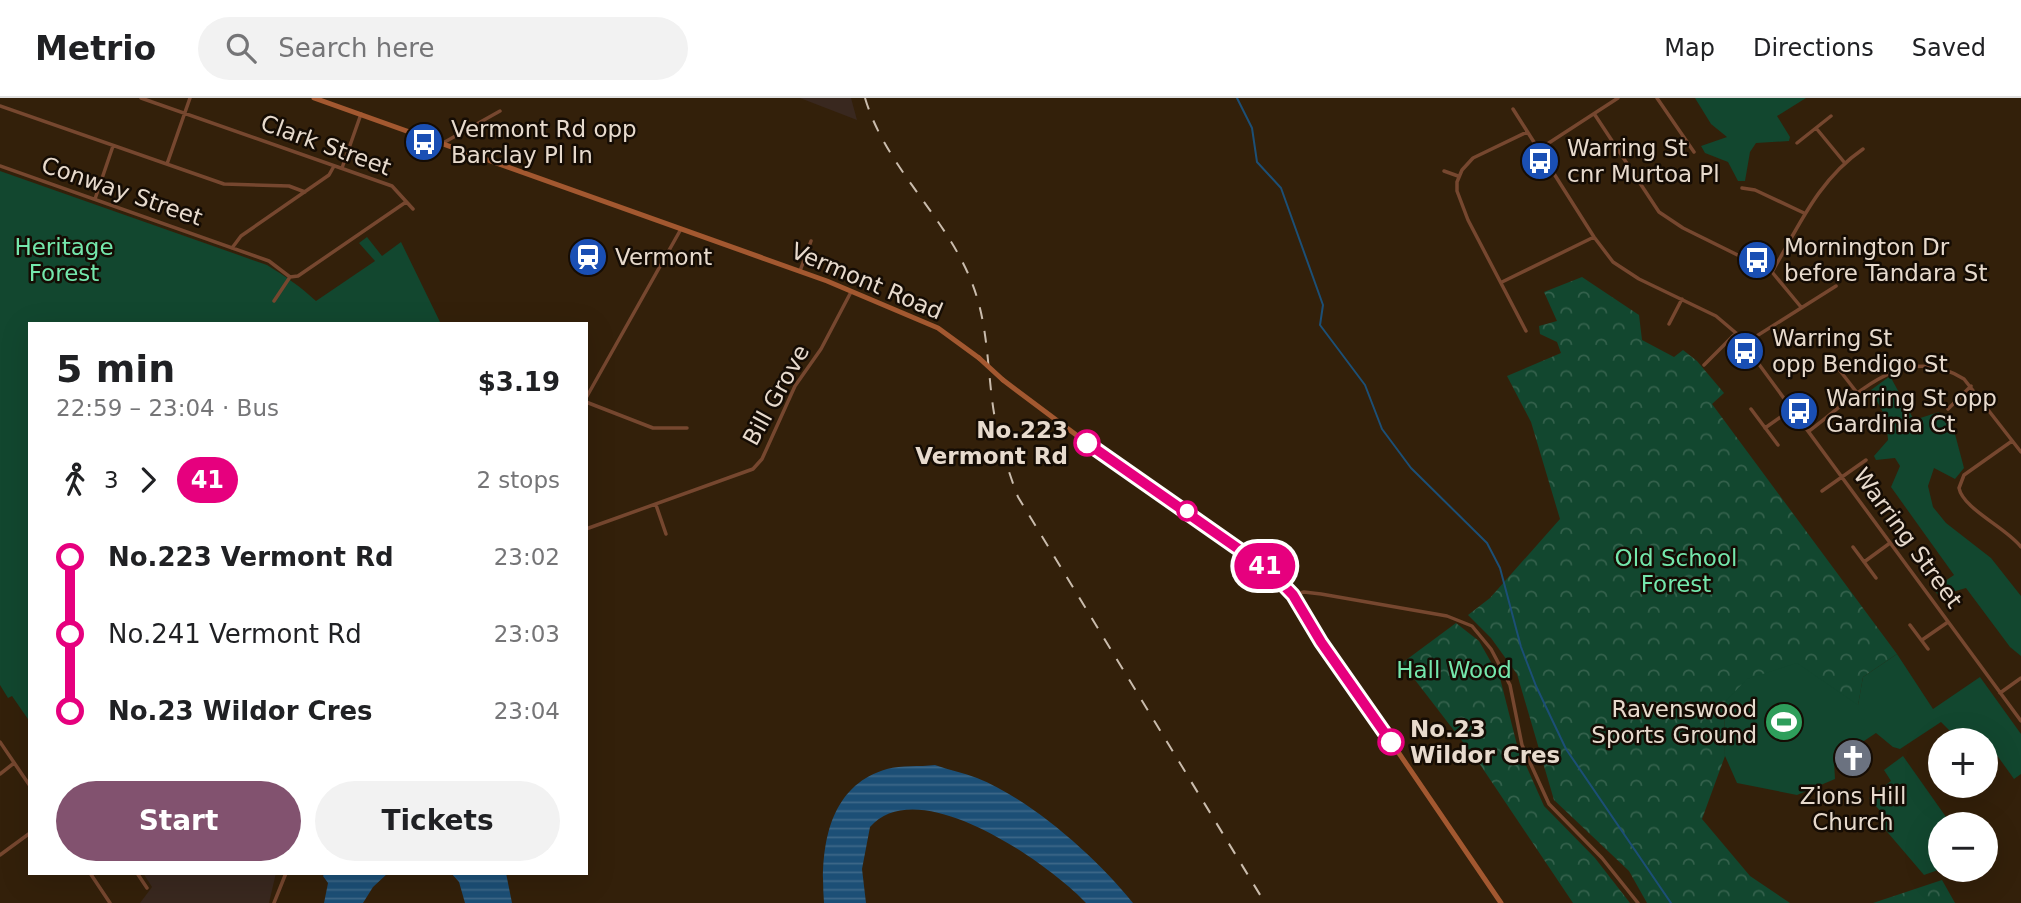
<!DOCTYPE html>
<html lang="en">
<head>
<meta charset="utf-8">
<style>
	:root { --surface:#fff; --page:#f2f2f2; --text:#202124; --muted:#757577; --line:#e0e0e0; --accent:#82526f }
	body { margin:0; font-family:"DejaVu Sans",sans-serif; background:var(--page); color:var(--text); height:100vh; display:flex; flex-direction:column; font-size:26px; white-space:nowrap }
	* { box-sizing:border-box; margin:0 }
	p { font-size:23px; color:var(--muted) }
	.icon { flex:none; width:38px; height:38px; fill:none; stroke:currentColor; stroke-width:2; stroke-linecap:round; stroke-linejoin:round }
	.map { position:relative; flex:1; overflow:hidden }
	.panel { position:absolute; left:28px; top:224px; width:560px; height:553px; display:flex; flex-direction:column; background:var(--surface); border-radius:0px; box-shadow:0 7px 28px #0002 }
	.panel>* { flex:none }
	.badge { padding:0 14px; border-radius:23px; font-size:24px; line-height:46px }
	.fabs { position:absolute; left:1928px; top:630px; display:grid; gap:14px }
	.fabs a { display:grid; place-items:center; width:70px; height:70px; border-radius:50%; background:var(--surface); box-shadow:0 7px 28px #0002; font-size:35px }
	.map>.badge { position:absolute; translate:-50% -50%; box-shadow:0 0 0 4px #fff }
	.legs { display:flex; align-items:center; gap:10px; height:77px; padding:0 28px; font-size:23px }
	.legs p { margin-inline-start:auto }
	.headline { display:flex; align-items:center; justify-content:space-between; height:119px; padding:0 28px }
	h1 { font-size:38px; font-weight:600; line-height:52px }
	.button { display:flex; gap:14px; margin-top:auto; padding:14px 28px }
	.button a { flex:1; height:80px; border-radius:42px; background:var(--accent); color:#fff; font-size:28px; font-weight:600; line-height:80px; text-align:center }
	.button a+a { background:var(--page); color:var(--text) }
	ul { padding:0 28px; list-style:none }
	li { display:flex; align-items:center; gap:24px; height:77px; font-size:26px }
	li i { display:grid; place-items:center; width:10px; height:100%; margin:0 9px; background:currentColor }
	li i::after { content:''; width:18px; height:18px; margin:-9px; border:5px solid; border-radius:50%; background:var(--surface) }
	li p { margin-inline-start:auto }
	li:first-child i { background:linear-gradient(#0000 50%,currentColor 0) }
	li:last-child i { background:linear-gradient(currentColor 50%,#0000 0) }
	header { display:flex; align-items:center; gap:42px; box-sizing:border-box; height:98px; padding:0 35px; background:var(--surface); border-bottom:2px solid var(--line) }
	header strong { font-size:33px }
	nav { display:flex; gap:38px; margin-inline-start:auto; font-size:24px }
	.search { width:490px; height:63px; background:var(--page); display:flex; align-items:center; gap:18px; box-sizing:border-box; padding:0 24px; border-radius:38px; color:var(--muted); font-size:26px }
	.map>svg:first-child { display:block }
	.industrial { fill:#39281f }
	.forest { fill:url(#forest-crowns) }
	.green { fill:#12472f }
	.water { fill:url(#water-rules) }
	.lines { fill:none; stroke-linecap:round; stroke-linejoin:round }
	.stream { stroke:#1c4f76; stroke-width:2 }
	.street { stroke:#76472f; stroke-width:3.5 }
	.secondary { stroke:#a35830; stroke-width:5 }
	.rail { stroke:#cabcad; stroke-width:2; stroke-dasharray:12 12; stroke-linecap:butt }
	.secondary-bridge { stroke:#a35830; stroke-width:5 }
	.line-1-casing { stroke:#fff; stroke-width:16 }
	.line-1 { stroke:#e6007e; stroke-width:10 }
	.stop-1-dot { fill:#fff; stroke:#e6007e; stroke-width:3.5 }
	.labels { text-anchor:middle; stroke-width:5; stroke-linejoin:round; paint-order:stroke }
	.poi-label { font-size:23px; fill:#e7dacd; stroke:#150c04; text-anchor:start }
	.street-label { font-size:23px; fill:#e7dacd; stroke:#150c04 }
	.park-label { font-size:23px; fill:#74e7ac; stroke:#150c04 }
	.stop-label { font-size:23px; font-weight:bold; fill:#e7dacd; stroke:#150c04; text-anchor:end }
</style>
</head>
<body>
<header>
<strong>Metrio</strong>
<div class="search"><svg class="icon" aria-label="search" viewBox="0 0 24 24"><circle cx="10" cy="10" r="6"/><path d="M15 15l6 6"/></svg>Search here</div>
<nav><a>Map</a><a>Directions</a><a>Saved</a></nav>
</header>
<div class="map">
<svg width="2021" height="805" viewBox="0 0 2021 805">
	<defs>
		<pattern id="forest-crowns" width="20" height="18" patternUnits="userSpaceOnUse" patternTransform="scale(1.75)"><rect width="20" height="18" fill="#12472f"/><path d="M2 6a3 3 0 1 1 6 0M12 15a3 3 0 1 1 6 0" fill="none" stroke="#34614c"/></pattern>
		<pattern id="water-rules" width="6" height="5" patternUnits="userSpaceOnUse" patternTransform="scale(1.75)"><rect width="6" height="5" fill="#1c4f76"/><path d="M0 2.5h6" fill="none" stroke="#3d6888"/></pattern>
	</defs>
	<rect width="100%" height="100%" fill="#33200a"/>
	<path class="industrial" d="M800,0H851L857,22Z
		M143,775H276L269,805H140L152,789Z"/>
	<path class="forest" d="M1582,179L1639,217L1642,242L1674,259L1683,252L1697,263L1724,295L1712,306L1897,556L1863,579L1858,608L1724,605L1725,658L1702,721L1750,778L1790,805H1647L1629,773L1554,702L1517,576L1491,540L1468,517L1490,500L1560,421L1531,324L1507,278L1561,255L1557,244L1540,236L1539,228L1557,223L1544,194Z
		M1456,525L1479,543L1500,580L1517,647L1544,708L1595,760L1630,805H1573L1479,665L1402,565Z
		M1942,782L1955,805H1873Z"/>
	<path class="green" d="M1695,0H1806L1777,18L1790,39L1789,43L1756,45L1750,54L1745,83H1738L1728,64L1705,55L1701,48L1727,39L1711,26Z
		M0,73L267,167C285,178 301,189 316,203L375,163L359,145L367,139L382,158L401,144L441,226H30V624L12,598L8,600L0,587Z
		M1890,278L1914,322L1939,314L1942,320L1951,321L1964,370L1955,381L1934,370L1928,388L1933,409L1946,425L1991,460L2021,498V558L2010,549L1966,490L1939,498L1933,491L1954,477L1891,389L1900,368L1895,360L1876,362L1874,358L1888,342L1886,320L1871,292Z
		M1897,556L1933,611L1980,579L2021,636V676L2014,681L1986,642L1949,632L1941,624L1900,651L1893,649L1876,635L1834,663L1835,681L1797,697L1737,685L1725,658L1724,605L1747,581L1797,565L1858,607L1863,579Z
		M1903,658L1951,726H1941V771L1924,777L1877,722L1882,715L1869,700L1891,683L1884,672Z"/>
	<path class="water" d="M935,667C949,672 964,675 977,680C1032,702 1096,759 1133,805H1086C1049,766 919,673 870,729L862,771L866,805H824C820,752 827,688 887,671C902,667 919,669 935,667Z
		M325,775H388L373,789L363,805H324L328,785L323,778Z
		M451,775H506L512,805H465L459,784Z"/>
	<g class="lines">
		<path class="stream" d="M1237,0L1252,30L1257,64L1281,90L1323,207L1320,227L1365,287L1382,331L1411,370L1487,445L1500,470L1521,549L1536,588L1566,651L1671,805"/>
		<path class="street" d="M141,0L392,88L413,111
			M1657,0L1694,54
			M0,8L224,86L289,88L305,94
			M1513,11L1594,139L1613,164L1639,181L1716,218L1736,235L2021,623
			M1595,17L1659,114L1683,130L1772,174L1801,209
			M1816,30L1844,64
			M443,45L500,13
			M1797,45L1831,18
			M1538,52L1618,0
			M167,66L190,0
			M0,68L269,163L290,179
			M342,70L361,16
			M1444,73L1458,78
			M1742,90L1755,92L1804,115
			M95,101L113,48
			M232,150L241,138L329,77L334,68
			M800,173L811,143
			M1772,174C1799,128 1818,82 1863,51
			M290,179L298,178L406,104
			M1502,184L1594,139
			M274,203L290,179
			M1669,226L1682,201
			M1526,233L1468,122L1457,93V84L1462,72L1473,60L1527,34
			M1744,246L1836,188
			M1834,265L1858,296
			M1704,267L1736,235
			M586,300L681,131
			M586,304L653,330H687
			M1751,311L1778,347
			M1948,311L1971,288
			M1765,330L1792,311
			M1809,333C1856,298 1903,243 1964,281L2021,354
			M2012,343L1964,377L1959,390C1963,411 2007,430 2021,449
			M1822,393L1866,362
			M656,407L666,436
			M586,431L753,371L762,361L795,288L821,251L851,194
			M1853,449L1876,480
			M1864,464L1890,445
			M1293,497L1304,494L1321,496L1447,518L1472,528L1491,551L1510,587L1522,647L1549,706L1602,760L1638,805
			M1910,527L1928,551
			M1922,542L1948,524
			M2000,595L2021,580
			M0,644L30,688
			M0,676L14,665
			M0,757L30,735
			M90,775L110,805
			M137,775L147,790
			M274,805L286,775"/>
		<path class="secondary" d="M314,0L827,183L938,230L979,260
			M1003,282L1087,345L1259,463L1283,485L1501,805"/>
		<path class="rail" d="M865,0C886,70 946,118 972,185C987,223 987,261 992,301C996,335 1006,367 1018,399L1265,805"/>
		<path class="secondary-bridge" d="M979,260L1003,282"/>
	</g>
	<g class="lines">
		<defs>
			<path id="line-1" d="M1087,345L1270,473L1293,497L1321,544L1391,644"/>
		</defs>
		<use href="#line-1" class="line-1-casing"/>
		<use href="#line-1" class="line-1"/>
	</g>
	<defs>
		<symbol id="bus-disc" viewBox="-11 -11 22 22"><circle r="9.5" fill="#1a4fb4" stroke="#150c04"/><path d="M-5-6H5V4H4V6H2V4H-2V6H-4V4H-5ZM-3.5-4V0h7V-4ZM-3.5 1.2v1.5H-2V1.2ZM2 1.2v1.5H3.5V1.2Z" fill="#fff"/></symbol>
		<symbol id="station-disc" viewBox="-11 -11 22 22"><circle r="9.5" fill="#1a4fb4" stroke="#150c04"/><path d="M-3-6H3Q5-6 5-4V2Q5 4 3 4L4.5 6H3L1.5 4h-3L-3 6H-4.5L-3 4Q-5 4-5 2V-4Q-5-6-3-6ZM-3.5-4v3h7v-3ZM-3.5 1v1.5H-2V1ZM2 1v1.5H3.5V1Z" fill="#fff"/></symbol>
		<symbol id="stadium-disc" viewBox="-11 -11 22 22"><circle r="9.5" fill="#2e9e5b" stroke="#150c04"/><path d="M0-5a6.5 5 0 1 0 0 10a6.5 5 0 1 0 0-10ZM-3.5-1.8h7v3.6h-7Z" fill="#fff"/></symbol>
		<symbol id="church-disc" viewBox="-11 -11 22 22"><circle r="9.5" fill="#6b7280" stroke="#150c04"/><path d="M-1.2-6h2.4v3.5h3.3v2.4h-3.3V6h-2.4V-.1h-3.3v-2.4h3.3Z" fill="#fff"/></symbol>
	</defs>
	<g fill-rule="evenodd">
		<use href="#bus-disc" x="402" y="22" width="44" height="44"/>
		<use href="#bus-disc" x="1518" y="41" width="44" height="44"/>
		<use href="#station-disc" x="566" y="137" width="44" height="44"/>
		<use href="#bus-disc" x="1735" y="140" width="44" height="44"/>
		<use href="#bus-disc" x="1723" y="231" width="44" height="44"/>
		<use href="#bus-disc" x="1777" y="291" width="44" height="44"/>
		<use href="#stadium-disc" x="1762" y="602" width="44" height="44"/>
		<use href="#church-disc" x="1831" y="638" width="44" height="44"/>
	</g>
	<g class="stop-1-dot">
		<circle cx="1087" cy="345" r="12"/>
		<circle cx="1187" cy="413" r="9"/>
		<circle cx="1391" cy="644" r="12"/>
	</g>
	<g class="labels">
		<g class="poi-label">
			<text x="451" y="39">Vermont Rd opp<tspan x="451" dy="26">Barclay Pl In</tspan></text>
			<text x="1567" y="58">Warring St<tspan x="1567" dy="26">cnr Murtoa Pl</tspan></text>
			<text x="1784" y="157">Mornington Dr<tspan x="1784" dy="26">before Tandara St</tspan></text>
			<text x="615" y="167">Vermont</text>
			<text x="1772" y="248">Warring St<tspan x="1772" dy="26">opp Bendigo St</tspan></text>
			<text x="1826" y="308">Warring St opp<tspan x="1826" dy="26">Gardinia Ct</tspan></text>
			<text x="1757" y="619" text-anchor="end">Ravenswood<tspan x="1757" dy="26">Sports Ground</tspan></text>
			<text x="1853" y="706" text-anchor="middle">Zions Hill<tspan x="1853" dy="26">Church</tspan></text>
		</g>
		<g class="street-label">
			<text transform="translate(326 47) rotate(20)" y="8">Clark Street</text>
			<text transform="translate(122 93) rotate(19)" y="8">Conway Street</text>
			<text transform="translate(867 183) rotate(23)" y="8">Vermont Road</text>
			<text transform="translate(776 297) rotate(-61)" y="8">Bill Grove</text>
			<text transform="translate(1908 440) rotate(54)" y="8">Warring Street</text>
		</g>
		<g class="park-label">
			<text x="64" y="157">Heritage<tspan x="64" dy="26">Forest</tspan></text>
			<text x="1676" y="468">Old School<tspan x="1676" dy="26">Forest</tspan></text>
			<text x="1454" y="580">Hall Wood</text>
		</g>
		<g class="stop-label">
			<text x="1068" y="340">No.223<tspan x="1068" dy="26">Vermont Rd</tspan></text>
			<text x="1410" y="639" text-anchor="start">No.23<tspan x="1410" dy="26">Wildor Cres</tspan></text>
		</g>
	</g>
</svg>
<div class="fabs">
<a>+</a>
<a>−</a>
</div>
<b class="badge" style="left:1265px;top:468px;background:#e6007e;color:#fff">41</b>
<section class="panel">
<div class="headline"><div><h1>5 min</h1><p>22:59 – 23:04 · Bus</p></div><b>$3.19</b></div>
<div class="legs"><svg class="icon" aria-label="walk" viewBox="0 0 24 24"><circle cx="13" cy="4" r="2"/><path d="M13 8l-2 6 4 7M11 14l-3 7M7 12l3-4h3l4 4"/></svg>3<svg class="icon" aria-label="forward" viewBox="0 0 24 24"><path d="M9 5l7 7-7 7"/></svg><b class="badge" style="background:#e6007e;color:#fff">41</b><p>2 stops</p></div>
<ul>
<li><i style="color:#e6007e"></i><b>No.223 Vermont Rd</b><p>23:02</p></li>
<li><i style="color:#e6007e"></i><span>No.241 Vermont Rd</span><p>23:03</p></li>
<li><i style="color:#e6007e"></i><b>No.23 Wildor Cres</b><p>23:04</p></li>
</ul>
<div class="button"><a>Start</a><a>Tickets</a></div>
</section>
</div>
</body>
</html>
